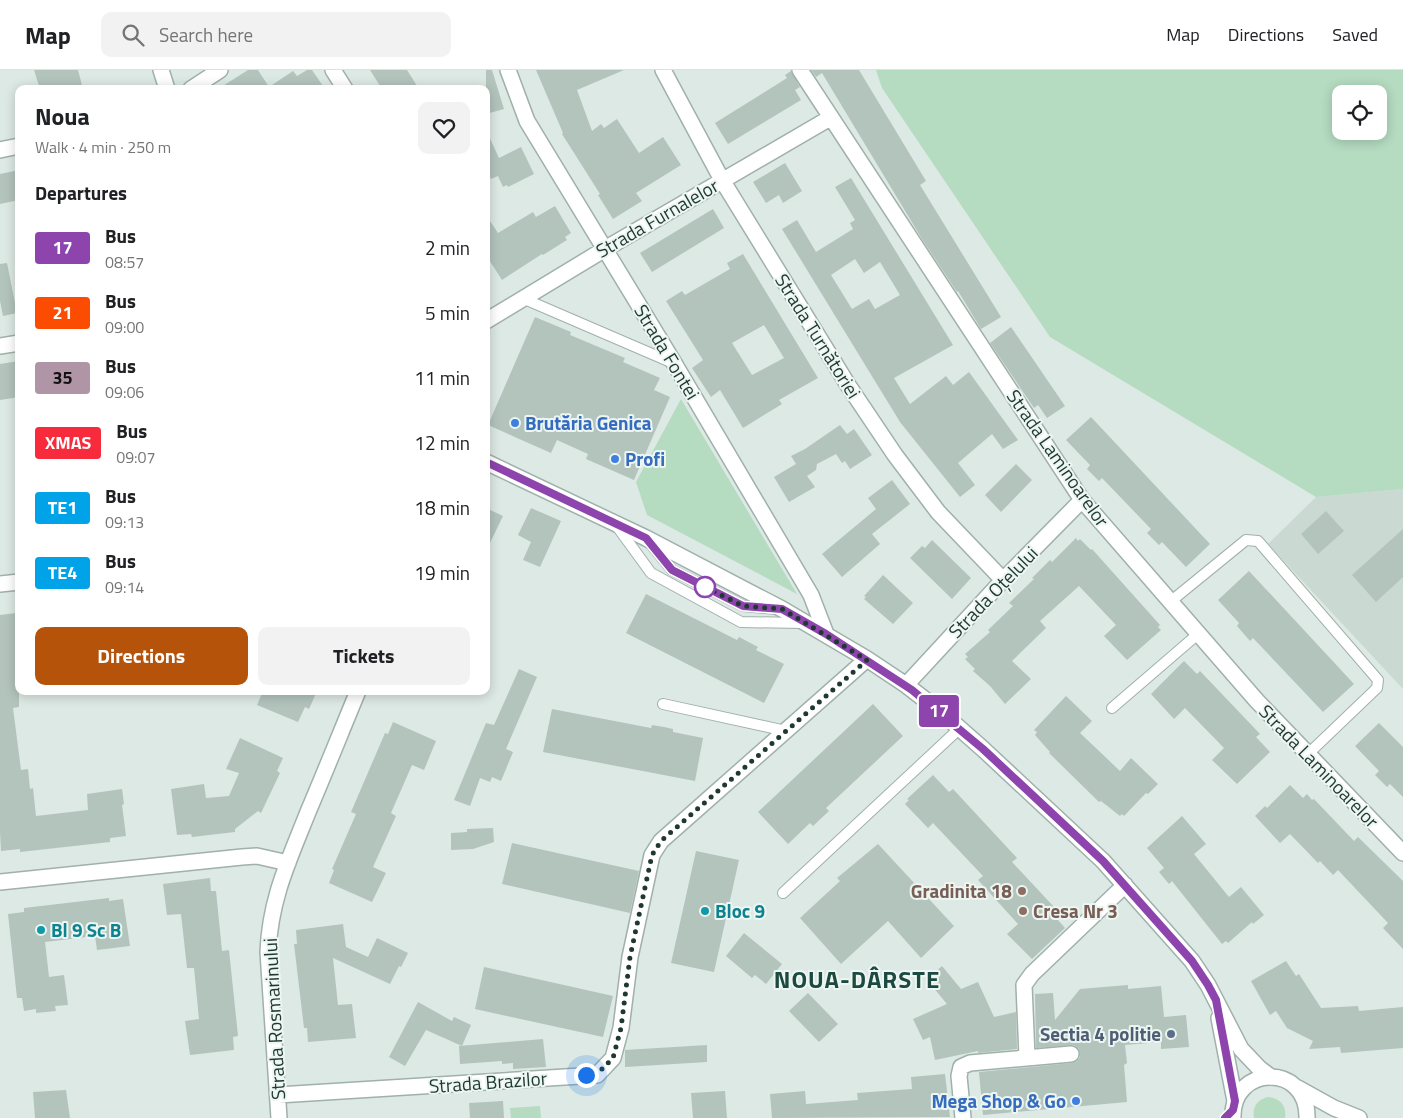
<!DOCTYPE html>
<html lang="en">
<head>
<meta charset="utf-8">
<style>
	:root { --surface:#fff; --page:#f2f2f2; --text:#202124; --muted:#757577; --line:#e0e0e0; --accent:#b45309 }
	body { margin:0; font-family:"Titillium Web",sans-serif; background:var(--page); color:var(--text); height:100vh; display:flex; flex-direction:column; font-size:19px; white-space:nowrap }
	* { box-sizing:border-box; margin:0 }
	p { font-size:16px; color:var(--muted) }
	.icon { flex:none; width:28px; height:28px; fill:none; stroke:currentColor; stroke-width:2; stroke-linecap:round; stroke-linejoin:round }
	.map { position:relative; flex:1; overflow:hidden }
	.side { position:absolute; left:15px; top:15px; width:475px; height:610px; display:flex; flex-direction:column; background:var(--surface); border-radius:10px; box-shadow:0 2px 12px #0003 }
	.side>* { flex:none }
	.badge { padding:0 10px; border-radius:4px; font-size:18px; line-height:32px }
	.fabs { position:absolute; left:1332px; top:15px; display:grid; gap:10px }
	.fabs a { display:grid; place-items:center; width:55px; height:55px; border-radius:10px; background:var(--surface); box-shadow:0 2px 12px #0003; font-size:25px }
	.you { position:absolute; width:25px; height:25px; margin:-12px; border:4px solid #fff; border-radius:50%; background:#1a73e8; box-shadow:0 0 0 8px #1a73e833 }
	.map>.badge { position:absolute; translate:-50% -50%; box-shadow:0 0 0 2px #fff }
	h2 { padding:0 20px; font-size:19px; line-height:45px }
	.round { display:grid; place-items:center; flex:none; width:52px; height:52px; border-radius:10px; background:var(--page) }
	.summary { display:flex; align-items:center; justify-content:space-between; height:85px; padding:0 20px }
	h1 { font-size:24px; font-weight:700; line-height:38px }
	.primary-button { display:flex; gap:10px; margin-top:auto; padding:10px 20px }
	.primary-button a { flex:1; height:58px; border-radius:10px; background:var(--accent); color:#fff; font-size:20px; font-weight:700; line-height:58px; text-align:center }
	.primary-button a+a { background:var(--page); color:var(--text) }
	ul { padding:0; list-style:none }
	li { display:flex; align-items:center; gap:15px; height:65px; padding:0 20px }
	li div { flex:1 }
	li b { display:block; font-size:19px }
	li em { font-style:normal }
	li .badge { min-width:55px; font-weight:700; text-align:center }
	header { display:flex; align-items:center; gap:30px; box-sizing:border-box; height:70px; padding:0 25px; background:var(--surface); border-bottom:1px solid var(--line) }
	header strong { font-size:24px }
	nav { display:flex; gap:28px; margin-inline-start:auto; font-size:18px }
	.search { width:350px; height:45px; background:var(--page); display:flex; align-items:center; gap:12px; box-sizing:border-box; padding:0 18px; border-radius:10px; color:var(--muted); font-size:19px }
	.map>svg:first-child { display:block }
	.built { fill:#cbd9d3 }
	.green { fill:#b5dbc1; fill-rule:evenodd }
	.building { fill:#b3c4bd; fill-rule:evenodd }
	.lines { fill:none; stroke-linecap:round; stroke-linejoin:round }
	.service-casing { stroke:#a0b0ab; stroke-width:12 }
	.minor-casing { stroke:#a0b0ab; stroke-width:18 }
	.tertiary-casing { stroke:#a0b0ab; stroke-width:18 }
	.service { stroke:#fff; stroke-width:10 }
	.minor { stroke:#fff; stroke-width:15 }
	.tertiary { stroke:#fff; stroke-width:15 }
	.line-casing { stroke:#fff; stroke-width:11 }
	.line { stroke:#8e44ad; stroke-width:8 }
	.walk { stroke:#1f3832; stroke-width:5; stroke-dasharray:0 9 }
	.shop-dot { fill:#3f7fe0; stroke:#edf6f2; stroke-width:2 }
	.stop-dot { fill:#fff; stroke:#8e44ad; stroke-width:2.5 }
	.education-dot { fill:#8d6e63; stroke:#edf6f2; stroke-width:2 }
	.culture-dot { fill:#0f9aa8; stroke:#edf6f2; stroke-width:2 }
	.service-dot { fill:#5c6f8a; stroke:#edf6f2; stroke-width:2 }
	.labels { text-anchor:middle; stroke-width:4; stroke-linejoin:round; paint-order:stroke }
	.street-label { font-size:19px; fill:#1f3832; stroke:#edf6f2 }
	.shop-label { font-size:19px; font-weight:bold; fill:#366cbe; stroke:#edf6f2; text-anchor:start }
	.education-label { font-size:19px; font-weight:bold; fill:#785e54; stroke:#edf6f2; text-anchor:end }
	.culture-label { font-size:19px; font-weight:bold; fill:#0d838f; stroke:#edf6f2; text-anchor:start }
	.service-label { font-size:19px; font-weight:bold; fill:#4e5e75; stroke:#edf6f2; text-anchor:end }
	.district-label { font-size:24px; font-weight:bold; letter-spacing:1px; fill:#1c4a40; stroke:#edf6f2 }
</style>
</head>
<body>
<header>
<strong>Map</strong>
<div class="search"><svg class="icon" aria-label="search" viewBox="0 0 24 24"><circle cx="10" cy="10" r="6"/><path d="M15 15l6 6"/></svg>Search here</div>
<nav><a>Map</a><a>Directions</a><a>Saved</a></nav>
</header>
<div class="map">
<svg width="1403" height="1048" viewBox="0 0 1403 1048">
	<rect width="100%" height="100%" fill="#dde9e4"/>
	<path class="built" d="M1403,419V619L1268,474L1316,427Z"/>
	<path class="green" d="M876,0H1403V419L1316,427L1050,267L882,18ZM1341,24H1379V61H1341Z
		M681,329L797,524L647,445L636,412Z
		M1268,1027C1280,1028 1287,1036 1285,1048H1254C1252,1037 1257,1030 1268,1027Z
		M540,1036L541,1048H511L510,1038Z"/>
	<path class="building" d="M34,0H78L83,19H40Z
		M248,0H258L269,17L293,1L297,6L307,0H312L325,19H218Z
		M370,0H407L419,19H382Z
		M486,0H492L504,39L486,44Z
		M536,0H624L577,20L592,61L601,54L604,58L617,49L639,83L663,67L681,95L636,123L642,131L613,149L598,125L600,124L562,64L563,63Z
		M811,0H859L926,111L920,115L1001,247L981,259L958,221L957,222L922,169L822,3L816,7Z
		M791,1L800,17L795,20L801,30L728,74L715,53L787,8L785,5Z
		M486,60L499,88L521,77L534,104L508,117L507,115L503,117L498,106L491,109L486,99Z
		M785,93L802,121L783,133L779,125L766,133L753,112Z
		M19,100V130L0,134V104Z
		M851,108L953,275L894,308L910,334L946,306L953,315L969,302L1018,370L1003,379L992,364L958,393L975,415L960,427L900,352L782,159L797,150L816,182L853,159L850,153L855,150L835,117ZM855,189L864,203L880,192L900,225L875,239L869,229L852,239L831,205Z
		M555,136L571,163L565,167L567,170L543,185L542,184L502,210L486,185V145L498,163L533,142L536,147Z
		M713,139L724,158L652,202L640,183Z
		M743,184L818,308L779,330L782,334L743,358L720,320L711,327L692,298L703,290L666,231L682,221L685,225L730,199L727,193ZM764,255L784,288L752,305L732,273Z
		M7,193L17,243L3,246L0,231V194Z
		M535,247L571,262L570,265L625,288L623,292L660,308L654,320L670,327L634,410L586,389L588,384L557,370L551,383L488,355Z
		M1011,257L1065,336L1047,348L1038,335L1034,338L990,273Z
		M19,291V327L0,330V294Z
		M1091,347L1210,474L1186,497L1162,472L1159,475L1147,463L1151,459L1102,408L1099,411L1087,399L1090,395L1066,370Z
		M840,355L847,364L854,359L872,385L850,399L845,391L842,393L836,384L817,394L816,400L807,406L815,417L789,432L774,407L796,394L791,386L805,379Z
		M1016,394L1032,410L1001,442L985,425Z
		M892,410L910,434L872,464L880,474L842,507L822,484L876,439L868,428Z
		M486,438L503,446L486,481Z
		M531,438L561,451L540,497L523,490L531,472L518,465Z
		M1326,441L1344,461L1318,484L1301,464Z
		M1403,459V507L1376,532L1352,505Z
		M1076,468L1078,471L1080,469L1091,480L1092,479L1160,555L1158,557L1161,560L1127,590L1104,566L1116,555L1079,516L1040,551L1046,558L1012,591L1031,609L1005,634L990,616L973,601L975,599L965,589L968,587L965,584L990,562L988,560L1013,536L1009,533L1034,509L1032,508L1050,490L1052,492Z
		M932,470L971,508L952,529L910,488L922,476L925,478Z
		M1249,501L1354,614L1323,642L1253,568L1250,571L1237,556L1239,553L1218,530Z
		M883,505L913,533L893,554L864,529L866,527L864,526Z
		M646,524L737,570L739,567L758,577L756,580L784,594L764,633L626,563Z
		M16,543L19,544V637L13,638L21,700L28,699L30,719L33,718L36,746L88,740L87,724L122,719L124,734L122,735L126,766L110,768V772L20,782V779L1,781L0,762V545Z
		M1184,591L1197,604L1200,601L1260,664L1256,667L1270,682L1237,714L1212,690L1224,678L1185,638L1174,649L1151,624Z
		M519,599L537,607L506,679L513,682L501,711L492,707L490,712L480,708L470,736L454,730L486,653L494,655Z
		M263,621H317L309,639L305,637L298,652L257,635Z
		M1066,626L1092,651L1080,663L1099,681L1120,701L1131,688L1158,714L1148,724L1146,723L1124,746L1122,744L1120,746L1101,731L1099,732L1049,683L1050,682L1035,665L1037,662L1034,660Z
		M873,634L903,666L826,738L829,741L813,756L810,753L788,774L758,742Z
		M552,639L651,658L652,655L664,657L673,659V662L703,668L695,711L543,682Z
		M393,652L436,671L424,700L412,695L391,743L396,746L373,797L386,803L372,832L329,813L334,800L332,799L356,744L351,742L385,663L388,664Z
		M1379,653L1403,677V727L1390,714L1387,717L1375,705L1379,701L1355,676Z
		M240,668L283,688L277,701L280,703L261,743L258,741L235,759V762L192,767L191,764L177,765L171,719L204,714L206,728L229,726L239,703L226,699Z
		M933,705L949,722L953,719L1017,788L1012,792L1055,838L1051,842L1065,858L1032,889L1007,864L1018,854L978,810L983,806L933,753L928,758L905,734L909,730L907,729Z
		M1290,715L1303,728L1307,724L1312,730L1314,729L1354,771L1358,767L1403,811V879L1383,858L1388,853L1338,800L1333,805L1320,791L1318,793L1290,764L1280,773L1255,746L1265,736L1267,738Z
		M1182,746L1206,774L1194,784L1229,827L1241,817L1264,845L1253,854L1252,852L1228,873L1226,871L1222,874L1172,811L1169,814L1159,802L1164,798L1147,778Z
		M493,758L494,772L473,779L451,780V763L467,762V759Z
		M512,773L639,801L630,843L502,814Z
		M878,774L954,856L921,888L888,851L841,894L800,848L840,811L837,808Z
		M696,781L739,790L714,902L671,893Z
		M210,808L211,821H216L222,881L229,880L238,966L233,967L234,980L190,985L185,951L199,949L194,898H187L181,844L167,845L163,814Z
		M109,828V831L123,829L130,876L97,880L95,866L45,872L49,907L64,905L68,935L55,936L56,941L36,943V939L24,941L22,928H17L8,844L24,842V838Z
		M343,854L346,877L368,887L377,868L408,883L401,897L399,896L390,914L333,888L338,935L352,934L356,968L308,972L307,958H304L294,874H297L296,860Z
		M744,863L782,894L766,914L755,905L752,908L726,886Z
		M1286,891L1296,906L1299,904L1321,938L1358,936L1359,941L1403,937V978L1341,983L1340,977L1309,979L1313,971L1287,958L1276,941L1270,945L1251,911Z
		M942,896L961,919L978,912L994,947L1016,942L1017,979L978,983V981L935,990L930,967L923,970L913,949L947,934L927,910Z
		M484,897L613,926L603,967L475,939Z
		M1128,915V919L1161,916L1164,947L1186,945L1189,977L1161,979V972L1125,975L1127,993L1124,995L1127,1032L983,1045L979,1002L1072,993L1077,991L1080,987L1079,979L1074,975L1036,978L1035,924L1053,923L1055,950L1080,919Z
		M808,923L838,954L819,972L789,941Z
		M418,932L452,951L454,947L471,955L462,976L426,960L405,996L389,987Z
		M543,969L546,997L513,999V993L502,994V991L460,994L459,976Z
		M707,975V992L625,997V980Z
		M945,1004L950,1047L772,1048L770,1024L805,1021L806,1034L858,1030L857,1023L912,1019L911,1007Z
		M66,1020L70,1048H35L33,1022Z
		M725,1021L727,1048H693L691,1023Z
		M503,1031L504,1048H470L469,1033Z"/>
	<g class="lines">
		<defs>
			<path id="service" d="M522,228L673,293
				M616,455L651,503L741,552L802,553
				M650,473L672,500L743,536L776,539
				M1170,532L1246,470L1258,471L1378,610L1377,618L1308,684
				M663,634L786,661
				M1112,638L1198,564
				M783,823L960,658"/>
			<path id="minor" d="M161,0L167,19
				M333,0L345,19
				M508,0L527,51L674,293L811,525L826,564
				M663,0L722,110L848,315L895,385L938,442L1003,510
				M800,0L1082,430L1257,631L1403,783
				M191,19L220,0
				M0,80L19,76
				M486,251L605,179L830,48
				M0,276L19,273
				M486,392L646,468L782,539L867,589L906,615L941,642L983,679L1103,791L1192,891L1208,915L1241,979L1259,998L1271,1007
				M0,514L19,512
				M906,615L1003,510L1082,430
				M0,812L242,787L257,786L288,793
				M1219,948L1235,1031
				M1027,987L1024,915L1032,904L1125,815
				M278,1025L597,1005L613,988L621,958L630,887L652,785L661,771L867,589
				M279,1048L268,882C270,829 289,790 308,742C325,702 341,662 358,621
				M963,1048L959,1006L961,997L970,993L1071,984"/>
			<path id="tertiary" d="M1298,1018L1334,1038L1359,1048
				M1233,1048C1231,995 1308,992 1307,1048"/>
		</defs>
		<use href="#service" class="service-casing"/>
		<use href="#minor" class="minor-casing"/>
		<use href="#tertiary" class="tertiary-casing"/>
		<use href="#service" class="service"/>
		<use href="#minor" class="minor"/>
		<use href="#tertiary" class="tertiary"/>
	</g>
	<g class="lines">
		<defs>
			<path id="line" d="M486,392L646,468L672,500L743,536L782,539L826,564L912,620L983,679L1103,791L1192,891L1208,915L1216,930L1235,1031L1233,1040L1225,1048"/>
		</defs>
		<use href="#line" class="line-casing"/>
		<use href="#line" class="line"/>
		<path class="walk" d="M586,1005L597,1004L613,988L621,958L630,887L652,785L661,771L867,590L782,539L743,536L705,517"/>
	</g>
	<g class="shop-dot">
		<circle cx="515" cy="353" r="5"/>
		<circle cx="615" cy="389" r="5"/>
		<circle cx="1076" cy="1031" r="5"/>
	</g>
	<circle class="stop-dot" cx="705" cy="517" r="10"/>
	<g class="education-dot">
		<circle cx="1022" cy="821" r="5"/>
		<circle cx="1023" cy="841" r="5"/>
	</g>
	<g class="culture-dot">
		<circle cx="705" cy="841" r="5"/>
		<circle cx="41" cy="860" r="5"/>
	</g>
	<circle class="service-dot" cx="1171" cy="964" r="5"/>
	<g class="labels">
		<g class="street-label">
			<text transform="translate(657 148) rotate(-30)" y="7">Strada Furnalelor</text>
			<text transform="translate(818 266) rotate(58)" y="7">Strada Turnătoriei</text>
			<text transform="translate(667 282) rotate(59)" y="7">Strada Fontei</text>
			<text transform="translate(1058 388) rotate(55)" y="7">Strada Laminoarelor</text>
			<text transform="translate(993 522) rotate(-46)" y="7">Strada Oțelului</text>
			<text transform="translate(1319 696) rotate(46)" y="7">Strada Laminoarelor</text>
			<text transform="translate(274 949) rotate(-93)" y="7">Strada Rosmarinului</text>
			<text transform="translate(488 1012) rotate(-4)" y="7">Strada Brazilor</text>
		</g>
		<g class="shop-label">
			<text x="525" y="360">Brutăria Genica</text>
			<text x="625" y="396">Profi</text>
			<text x="1066" y="1038" text-anchor="end">Mega Shop &amp; Go</text>
		</g>
		<g class="education-label">
			<text x="1012" y="828">Gradinita 18</text>
			<text x="1033" y="848" text-anchor="start">Cresa Nr 3</text>
		</g>
		<g class="culture-label">
			<text x="715" y="848">Bloc 9</text>
			<text x="51" y="867">Bl 9 Sc B</text>
		</g>
		<g class="service-label">
			<text x="1161" y="971">Sectia 4 politie</text>
		</g>
		<g class="district-label">
			<text x="857" y="918">NOUA-DÂRSTE</text>
		</g>
	</g>
</svg>
<div class="fabs">
<a><svg class="icon" aria-label="locate" viewBox="0 0 24 24"><circle cx="12" cy="12" r="6"/><path d="M12 2v4M12 18v4M2 12h4M18 12h4"/></svg></a>
</div>
<div class="you" style="left:586px;top:1005px"></div>
<b class="badge" style="left:939px;top:641px;background:#8e44ad;color:#fff">17</b>
<section class="side">
<div class="summary"><div><h1>Noua</h1><p>Walk · 4 min · 250 m</p></div><a class="round"><svg class="icon" aria-label="heart" viewBox="0 0 24 24"><path d="M12 20l-8-8c-3-5 5-10 8-4 3-6 11-1 8 4z"/></svg></a></div>
<h2>Departures</h2>
<ul>
<li><span class="badge" style="background:#8e44ad;color:#fff">17</span><div><b>Bus</b><p>08:57</p></div><em>2 min</em></li>
<li><span class="badge" style="background:#fc4c01;color:#fff">21</span><div><b>Bus</b><p>09:00</p></div><em>5 min</em></li>
<li><span class="badge" style="background:#b095a6;color:#111">35</span><div><b>Bus</b><p>09:06</p></div><em>11 min</em></li>
<li><span class="badge" style="background:#f82b3c;color:#fff">XMAS</span><div><b>Bus</b><p>09:07</p></div><em>12 min</em></li>
<li><span class="badge" style="background:#00a3e8;color:#fff">TE1</span><div><b>Bus</b><p>09:13</p></div><em>18 min</em></li>
<li><span class="badge" style="background:#00a3e8;color:#fff">TE4</span><div><b>Bus</b><p>09:14</p></div><em>19 min</em></li>
</ul>
<div class="primary-button"><a>Directions</a><a>Tickets</a></div>
</section>
</div>
</body>
</html>
